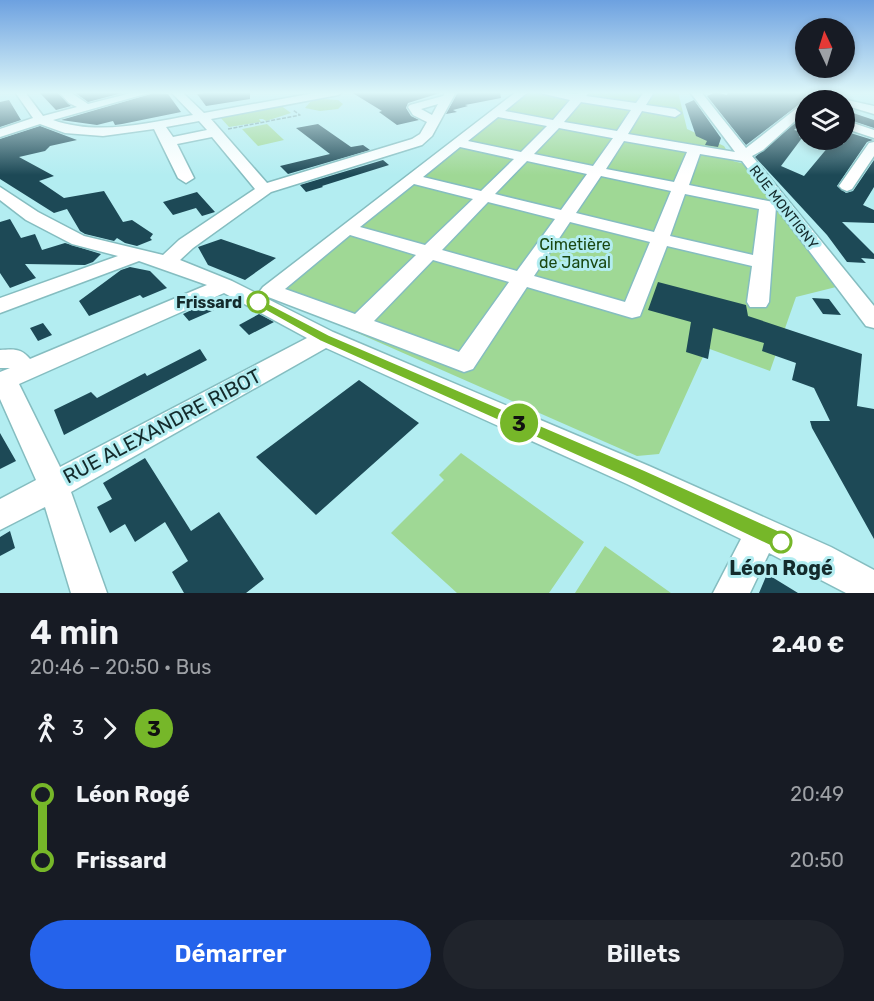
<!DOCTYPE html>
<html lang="fr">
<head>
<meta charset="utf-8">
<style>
	:root { --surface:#171b24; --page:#20242c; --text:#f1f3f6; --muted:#9ea1a6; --accent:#2563eb }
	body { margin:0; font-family:Rubik,sans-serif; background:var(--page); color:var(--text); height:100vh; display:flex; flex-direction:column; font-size:22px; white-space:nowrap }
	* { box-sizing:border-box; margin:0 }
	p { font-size:20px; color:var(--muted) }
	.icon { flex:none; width:33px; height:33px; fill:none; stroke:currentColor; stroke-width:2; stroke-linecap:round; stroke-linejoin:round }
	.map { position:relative; height:593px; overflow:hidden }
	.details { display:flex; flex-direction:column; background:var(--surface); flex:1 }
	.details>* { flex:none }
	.badge { padding:0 12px; border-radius:20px; font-size:21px; line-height:39px }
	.needle { width:39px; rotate:356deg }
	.buttons { position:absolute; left:795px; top:18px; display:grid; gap:12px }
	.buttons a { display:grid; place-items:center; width:60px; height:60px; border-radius:50%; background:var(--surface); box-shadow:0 3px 9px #0003; font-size:30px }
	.map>.badge { position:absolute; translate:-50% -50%; box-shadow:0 0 0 3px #fff }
	.legs { display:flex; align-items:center; gap:9px; height:66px; padding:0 30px; font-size:20px }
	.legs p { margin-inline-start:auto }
	.headline { display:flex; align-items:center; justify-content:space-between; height:102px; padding:0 30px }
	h1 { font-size:33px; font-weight:600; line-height:45px }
	.cta { display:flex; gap:12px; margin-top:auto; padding:12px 30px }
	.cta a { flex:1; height:69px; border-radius:36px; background:var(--accent); color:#fff; font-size:24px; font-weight:600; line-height:69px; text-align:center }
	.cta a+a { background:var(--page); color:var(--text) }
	ul { padding:0 30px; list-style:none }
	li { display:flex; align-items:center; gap:21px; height:66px; font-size:22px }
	li i { display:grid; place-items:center; width:9px; height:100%; margin:0 8px; background:currentColor }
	li i::after { content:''; width:15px; height:15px; margin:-8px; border:4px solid; border-radius:50%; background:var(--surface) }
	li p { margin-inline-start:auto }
	li:first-child i { background:linear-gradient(#0000 50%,currentColor 0) }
	li:last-child i { background:linear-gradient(currentColor 50%,#0000 0) }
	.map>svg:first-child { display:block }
	.green { fill:#9fd895 }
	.building { fill:#1d4956 }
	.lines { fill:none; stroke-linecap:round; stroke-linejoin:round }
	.minor-casing { stroke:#85bdc0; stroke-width:3 }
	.path { stroke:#729da0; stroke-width:1.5; stroke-dasharray:4 1.5; stroke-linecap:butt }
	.minor { fill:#fff; fill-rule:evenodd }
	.line-1 { fill:#76b729; stroke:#fff; stroke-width:1.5 }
	.stop-1-dot { fill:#fff; stroke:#76b729; stroke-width:3 }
	.labels { text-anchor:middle; stroke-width:6; stroke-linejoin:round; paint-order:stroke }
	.far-street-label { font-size:14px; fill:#142b2c; stroke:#b3edf1 }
	.park-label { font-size:16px; fill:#194711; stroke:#b3edf1 }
	.stop-label { font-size:16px; font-weight:bold; fill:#142b2c; stroke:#b3edf1; text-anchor:end }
	.near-street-label { font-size:20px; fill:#142b2c; stroke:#b3edf1 }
	.near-stop-label { font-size:20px; font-weight:bold; fill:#142b2c; stroke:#b3edf1 }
</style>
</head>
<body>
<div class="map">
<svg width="874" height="593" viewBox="0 0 874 593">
	<rect width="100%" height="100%" fill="#b3edf1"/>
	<path class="green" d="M518,92H678L687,129L724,146L733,161L745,164L840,286L796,297L770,371L707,348L659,454L637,456L260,290Z
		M322,99L338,100L343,104L338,109L320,111L305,108L311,101Z
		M280,105L291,113L266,121L263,119H259L261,122L229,127L219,116Z
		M267,124L284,140L258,146L242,129Z
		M461,453L584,542L549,593H457L391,533L444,480L439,475Z
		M605,546L671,593H575Z"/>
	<path class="building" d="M39,92H57L71,106L56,110Z
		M74,92H126L88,102Z
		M211,92H250V99L206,106L197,94Z
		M351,92H443L408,103L406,108L411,116L419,120L397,125L379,112L382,111Z
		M458,92H500L501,98L465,105L468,106L453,110L457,112L446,114Z
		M716,92L727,95L728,92H806V99L746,145L707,96Z
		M154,93L168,94L181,112L122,124L115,125L113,121L97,125L61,120Z
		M9,100L21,120L0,127V102Z
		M694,100L721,138L718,147L705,145L707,141L696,136L685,104Z
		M844,110L874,120V128L844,118Z
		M806,114V120L794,130L803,132L799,137L802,138L781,166L804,176L829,146L833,147L837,142L844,144V131L873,140L867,142L837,186L846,193L853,191L874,160V187L863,205L874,210V223L842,222L874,254V259L861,258L866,263L847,262L827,235L755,157Z
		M318,124L351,147L363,145L370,150L288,174L280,166L330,154L296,128Z
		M40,126L77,140L50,146L45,151L19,157L54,176L39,181L64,198L104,191L123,222L132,220L153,234L150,238L152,240L137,246L125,243L117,238L114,241L85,234L80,231L67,209L54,213L0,179V139Z
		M383,160L389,165L322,186L323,187L306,192L300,185Z
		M197,192L215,212L202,216L196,208L173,215L163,202Z
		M10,219L21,238L35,234L42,250L65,243L101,254L93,262L85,265L25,264L36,278L10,288L0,273V222Z
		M221,239L276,258L245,280L208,265L198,247Z
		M130,267L150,271L167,288L143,298L140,295L89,316L79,301L121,270Z
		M658,282L746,305L748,316L862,354L857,406L874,409V539L812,428L810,421H830L814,388L792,380L796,363L762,351L764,343L713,328L708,359L686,352L691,322L648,310Z
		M219,297L228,304L189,321L183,314Z
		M812,298L829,299L841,315L823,314Z
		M259,314L274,322L249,335L239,325Z
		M43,323L52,335L38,341L30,328Z
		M200,349L207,360L64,435L54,410L91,392L97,398L145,373L147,376Z
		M359,380L419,423L316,515L256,457Z
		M0,433L16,461L0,469Z
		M145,458L191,531L219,512L264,579L246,593H184L172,572L188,561L165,522L135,542L125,524L110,533L97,507L112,499L103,483Z
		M10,531L15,548L0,556V537Z
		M767,574L798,593H759Z"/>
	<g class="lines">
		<defs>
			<path id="minor" d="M15,92H25L43,116L77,107L69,103L59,92H70L88,104L135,92H152L53,120C98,136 147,123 193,115L171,92H182L204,113L320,92H343L338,95L211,119L267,183L412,139L420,134L427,122L413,115L408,107L410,105L443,96L446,92H456L432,136L422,145L271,192L193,248L180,260L232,281L333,332L649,466L831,547L874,570V593H846L769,553L750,593H713L741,539L627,484L326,348L71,492L107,593H71L45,507L0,530V499L36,480L0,399V372L10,368H0V350C14,349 21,348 30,359L207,285L139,261L0,313V298L118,256L72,244L26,220L0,200V187L38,212L84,236L163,255L179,240L255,189L212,137L177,144L194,178L186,183L178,178L154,129L103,136L65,133L40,124L0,137V129L33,118ZM438,104L432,115L421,109ZM199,121L207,130L173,137L166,127ZM224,293L307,338L60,467L19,384Z
				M516,92H528L505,111L553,120L570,100L536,92L575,94L589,92L586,96L636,103L644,92H654L646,105L675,109L681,113L675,117L642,111L628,134L735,152L690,92H701L746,148L806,101V111L763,150L752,156L874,306V328L866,326L776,207L769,302L766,307H750L747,302L752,266L667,246L640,316L632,318L527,287L473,369L464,372L263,295L260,291L263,287ZM581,102L631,110L617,131L564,122ZM498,117L547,126L521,152L468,141ZM559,128L612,138H613L593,166L534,154ZM624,141L687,152L674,182L606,169ZM460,147L514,159L481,191L423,177ZM700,154L742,161L773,202L689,185ZM527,161L587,174L561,210L495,194ZM601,176L671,191L654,232L576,213ZM414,184L473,199L425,245L360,227ZM685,194L759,209L753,255L670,236ZM488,202L555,219L517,271L442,250ZM570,222L650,242L625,302L534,276ZM350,235L416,255L355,314L285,289ZM433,260L509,282L459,352L374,321Z
				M815,93L874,106V114L844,105V100L811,98V94Z
				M844,120L874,130V138L844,128Z
				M874,142V156L852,189L847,191L842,189L839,186L869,143Z"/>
		</defs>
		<use href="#minor" class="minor-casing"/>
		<path class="path" d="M228,129L300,115L293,110"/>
		<use href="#minor" class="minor"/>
	</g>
	<linearGradient id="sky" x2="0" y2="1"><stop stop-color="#6da1e0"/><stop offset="0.53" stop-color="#ddf7f9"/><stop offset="1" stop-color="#ddf7f9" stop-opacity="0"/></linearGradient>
	<rect width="874" height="175" fill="url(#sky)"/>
	<path class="line-1" d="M258,298L329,335L644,470L788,535L791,542L788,548L781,550L775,548L632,480L320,341L254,304V299Z"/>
	<g class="stop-1-dot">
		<circle cx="258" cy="302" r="10"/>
		<circle cx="781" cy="542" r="10"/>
	</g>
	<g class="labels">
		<g class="far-street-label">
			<text transform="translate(784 207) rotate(52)" y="5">RUE MONTIGNY</text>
		</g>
		<g class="park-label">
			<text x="575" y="250">Cimetière<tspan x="575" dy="18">de Janval</tspan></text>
		</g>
		<g class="stop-label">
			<text x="242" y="308">Frissard</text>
		</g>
		<g class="near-street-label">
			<text transform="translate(162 426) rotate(-28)" y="7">RUE ALEXANDRE RIBOT</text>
		</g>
		<g class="near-stop-label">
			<text x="781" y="575">Léon Rogé</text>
		</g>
	</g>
</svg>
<div class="buttons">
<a><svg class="needle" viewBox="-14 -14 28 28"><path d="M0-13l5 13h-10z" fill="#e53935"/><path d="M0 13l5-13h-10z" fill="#9ea1a6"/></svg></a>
<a><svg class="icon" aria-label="layers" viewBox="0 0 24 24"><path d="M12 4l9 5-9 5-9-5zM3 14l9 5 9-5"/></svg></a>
</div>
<b class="badge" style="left:519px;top:423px;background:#76b729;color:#111">3</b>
</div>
<section class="details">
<div class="headline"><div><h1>4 min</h1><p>20:46 – 20:50 · Bus</p></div><b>2.40 €</b></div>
<div class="legs"><svg class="icon" aria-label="walk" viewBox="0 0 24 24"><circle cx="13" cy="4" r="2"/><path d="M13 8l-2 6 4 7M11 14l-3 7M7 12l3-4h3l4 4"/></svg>3<svg class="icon" aria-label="forward" viewBox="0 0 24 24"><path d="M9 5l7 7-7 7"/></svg><b class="badge" style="background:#76b729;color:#111">3</b></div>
<ul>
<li><i style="color:#76b729"></i><b>Léon Rogé</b><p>20:49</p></li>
<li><i style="color:#76b729"></i><b>Frissard</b><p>20:50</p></li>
</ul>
<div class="cta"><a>Démarrer</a><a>Billets</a></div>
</section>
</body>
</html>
